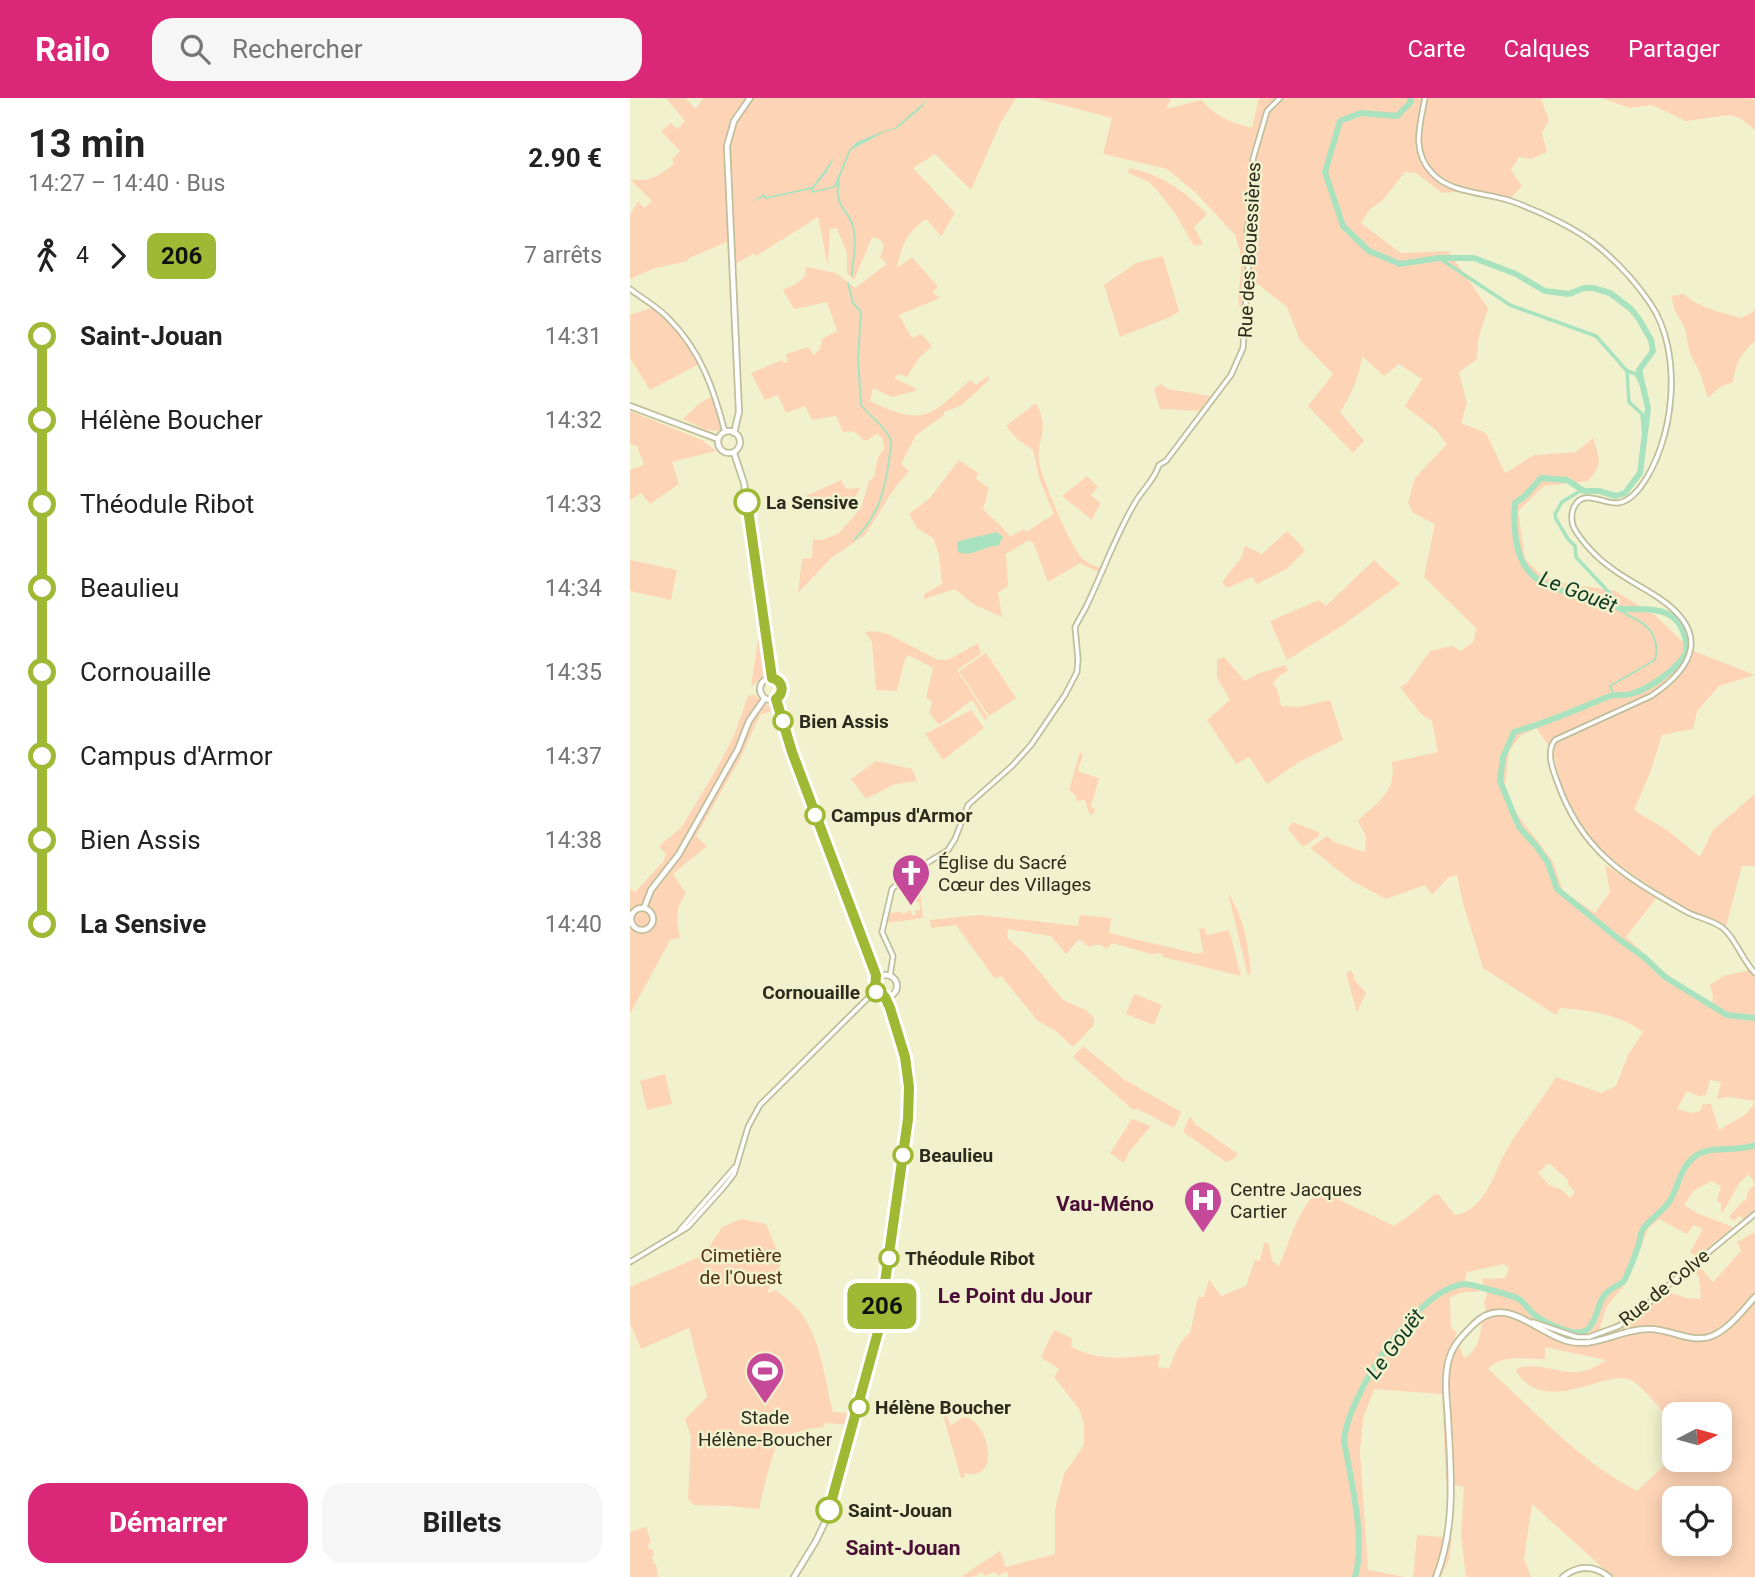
<!DOCTYPE html>
<html lang="fr">
<head>
<meta charset="utf-8">
<style>
	:root { --surface:#fff; --page:#f6f6f6; --text:#222; --muted:#767676; --accent:#db2777 }
	body { margin:0; font-family:Roboto,sans-serif; background:var(--page); color:var(--text); height:100vh; display:flex; flex-direction:column; font-size:26px; white-space:nowrap }
	* { box-sizing:border-box; margin:0 }
	p { font-size:23px; color:var(--muted) }
	.icon { flex:none; width:38px; height:38px; fill:none; stroke:currentColor; stroke-width:2; stroke-linecap:round; stroke-linejoin:round }
	.map { position:relative; flex:1; overflow:hidden }
	.drawer { display:flex; flex-direction:column; background:var(--surface); width:630px }
	.drawer>* { flex:none }
	.badge { padding:0 14px; border-radius:10px; font-size:24px; line-height:46px }
	.needle { width:46px; rotate:84deg }
	.controls { position:absolute; left:1032px; top:1304px; display:grid; gap:14px }
	.controls a { display:grid; place-items:center; width:70px; height:70px; border-radius:14px; background:var(--surface); box-shadow:0 4px 18px #0003; font-size:35px }
	.map>.badge { position:absolute; translate:-50% -50%; box-shadow:0 0 0 4px #fff }
	.legs { display:flex; align-items:center; gap:10px; height:77px; padding:0 28px; font-size:23px }
	.legs p { margin-inline-start:auto }
	.headline { display:flex; align-items:center; justify-content:space-between; height:119px; padding:0 28px }
	h1 { font-size:38px; font-weight:700; line-height:52px }
	.button { display:flex; gap:14px; margin-top:auto; padding:14px 28px }
	.button a { flex:1; height:80px; border-radius:21px; background:var(--accent); color:#fff; font-size:28px; font-weight:700; line-height:80px; text-align:center }
	.button a+a { background:var(--page); color:var(--text) }
	ul { padding:0 28px; list-style:none }
	li { display:flex; align-items:center; gap:24px; height:84px; font-size:26px }
	li i { display:grid; place-items:center; width:10px; height:100%; margin:0 9px; background:currentColor }
	li i::after { content:''; width:18px; height:18px; margin:-9px; border:5px solid; border-radius:50%; background:var(--surface) }
	li p { margin-inline-start:auto }
	li:first-child i { background:linear-gradient(#0000 50%,currentColor 0) }
	li:last-child i { background:linear-gradient(currentColor 50%,#0000 0) }
	header { display:flex; align-items:center; gap:42px; box-sizing:border-box; height:98px; padding:0 35px; background:var(--accent); color:#fff }
	header strong { font-size:33px }
	nav { display:flex; gap:38px; margin-inline-start:auto; font-size:24px }
	.search { width:490px; height:63px; background:var(--page); display:flex; align-items:center; gap:18px; box-sizing:border-box; padding:0 24px; border-radius:21px; color:var(--muted); font-size:26px }
	main { display:flex; flex:1; min-height:0 }
	.map>svg:first-child { display:block }
	.green { fill:#fdd4b6; fill-rule:evenodd }
	.water { fill:#a9e2be }
	.lines { fill:none; stroke-linecap:round; stroke-linejoin:round }
	.stream { stroke:#a9e2be; stroke-width:2 }
	.canal { stroke:#a9e2be; stroke-width:3.5 }
	.river { stroke:#a9e2be; stroke-width:6 }
	.tertiary-casing { stroke:#bfbf9c; stroke-width:7 }
	.secondary-casing { stroke:#bfbf9c; stroke-width:8 }
	.tertiary { stroke:#fff; stroke-width:3.5 }
	.secondary { stroke:#fff; stroke-width:4.5 }
	.line-1-casing { stroke:#fff; stroke-width:16 }
	.line-1 { stroke:#9fb935; stroke-width:10 }
	.stop-1-dot { fill:#fff; stroke:#9fb935; stroke-width:3.5 }
	.labels { text-anchor:middle; stroke-width:5; stroke-linejoin:round; paint-order:stroke }
	.street-label { font-size:19px; fill:#2b2b1d; stroke:#f1f1cd }
	.stop-label { font-size:19px; font-weight:bold; fill:#2b2b1d; stroke:#f1f1cd; text-anchor:start }
	.poi-label { font-size:19px; fill:#2b2b1d; stroke:#f1f1cd; text-anchor:start }
	.park-label { font-size:19px; fill:#4e2d10; stroke:#f1f1cd }
	.water-label { font-size:21px; font-style:italic; fill:#0c3a23; stroke:#f1f1cd }
	.neighbourhood-label { font-size:21px; font-weight:bold; fill:#4a0e36; stroke:#f1f1cd }
</style>
</head>
<body>
<header>
<strong>Railo</strong>
<div class="search"><svg class="icon" aria-label="search" viewBox="0 0 24 24"><circle cx="10" cy="10" r="6"/><path d="M15 15l6 6"/></svg>Rechercher</div>
<nav><a>Carte</a><a>Calques</a><a>Partager</a></nav>
</header>
<main>
<section class="drawer">
<div class="headline"><div><h1>13 min</h1><p>14:27 – 14:40 · Bus</p></div><b>2.90 €</b></div>
<div class="legs"><svg class="icon" aria-label="walk" viewBox="0 0 24 24"><circle cx="13" cy="4" r="2"/><path d="M13 8l-2 6 4 7M11 14l-3 7M7 12l3-4h3l4 4"/></svg>4<svg class="icon" aria-label="forward" viewBox="0 0 24 24"><path d="M9 5l7 7-7 7"/></svg><b class="badge" style="background:#9fb935;color:#111">206</b><p>7 arrêts</p></div>
<ul>
<li><i style="color:#9fb935"></i><b>Saint-Jouan</b><p>14:31</p></li>
<li><i style="color:#9fb935"></i><span>Hélène Boucher</span><p>14:32</p></li>
<li><i style="color:#9fb935"></i><span>Théodule Ribot</span><p>14:33</p></li>
<li><i style="color:#9fb935"></i><span>Beaulieu</span><p>14:34</p></li>
<li><i style="color:#9fb935"></i><span>Cornouaille</span><p>14:35</p></li>
<li><i style="color:#9fb935"></i><span>Campus d'Armor</span><p>14:37</p></li>
<li><i style="color:#9fb935"></i><span>Bien Assis</span><p>14:38</p></li>
<li><i style="color:#9fb935"></i><b>La Sensive</b><p>14:40</p></li>
</ul>
<div class="button"><a>Démarrer</a><a>Billets</a></div>
</section>
<div class="map">
<svg width="1125" height="1479" viewBox="0 0 1125 1479">
	<rect width="100%" height="100%" fill="#f1f1cd"/>
	<path class="green" d="M36,0H55L66,11L73,0H386L370,26L341,92L305,56L283,70L325,115L311,138L296,121C276,135 272,146 267,170L282,159L308,189L302,194L310,200L269,217L282,240L291,236L302,248L289,260L277,279L268,276L264,280L285,290V293L262,299L243,290L240,303C294,329 300,319 340,282L346,287L357,278L360,281L332,307L314,314V317L286,337L271,366L279,373L264,391L235,437L201,460L168,495L172,461L182,460L183,441L193,442L209,435L231,410L239,383L244,379L248,359L254,351L253,341L247,335L238,342H233C227,333 222,333 213,334L206,318L182,322L175,308L156,315L148,297L135,302L121,275L152,262L154,265L158,264L156,256L178,249L184,257L190,251L192,241L207,233L197,204L164,211L153,192C165,186 177,183 176,169L206,175L225,190L257,166L250,159L254,148L251,142L242,139L224,182L217,175V155L207,130L200,131L198,168L188,119L126,158L124,155L99,170L97,144L59,160L58,163L25,170L0,181V117L8,103L14,110L22,103L0,81C19,85 29,78 44,66L42,61L50,53L31,33L41,25L47,31L55,23Z
		M405,0H541L536,11L571,2C585,18 602,25 622,30L629,0H914L911,1L919,22L912,35L917,54L901,61L889,59L881,72L892,88L879,102L839,93L812,95L786,75L775,74L752,103L740,111L731,125L771,155L818,153L858,210L848,242L847,261L829,274L837,305L831,325L856,335L875,375L904,357L946,354L963,340C970,361 973,366 958,383L914,388L888,413L895,461L912,478L934,485L985,493L1026,518L1061,552L1125,577L1089,588L1067,613L1063,631L1032,637L1020,675L1004,712L1037,732L1070,759L1083,732L1125,696V768H1112L1096,828L1060,815L971,755L947,724L930,684L923,654L906,630L890,638L879,653L874,698L923,764L933,793L965,815L980,794L975,767L1022,795L1027,799L996,839C1023,863 1050,891 1082,907L1083,898L1080,887L1093,878L1125,871V1003L1098,999L1087,1001L1091,984L1080,982L1076,997L1068,998L1057,993L1047,1011L1062,1015L1070,1013L1073,1006H1081L1089,1032L1116,1016L1125,1004V1114L1114,1121L1109,1118L1104,1123L1099,1119L1112,1104L1116,1102L1118,1093L1125,1086L1119,1076L1110,1084L1093,1114L1091,1113V1105L1087,1103L1091,1088L1082,1083L1063,1093L1054,1107L1069,1116L1103,1129L1066,1159L1060,1154L1073,1131L1064,1127L1057,1136L1029,1121L1018,1131L997,1184L977,1208L970,1228L972,1232C990,1223 1005,1214 1019,1200L1030,1204L1040,1194L1056,1200L1071,1201L1069,1180L1064,1171L1068,1167L1083,1184L1111,1153L1107,1144L1125,1134V1479H983L902,1406L894,1461L901,1479H836L831,1437L834,1389L816,1385L812,1296L744,1291L733,1321L730,1353L738,1472L775,1479H379L376,1473L368,1478L365,1474L354,1478L352,1474L343,1479H331L370,1453L376,1469L425,1456V1411L434,1376L454,1347V1326L449,1311L424,1279L429,1271L411,1259L424,1232L442,1240L441,1249C473,1264 496,1260 530,1256L528,1269L539,1271C544,1259 548,1243 560,1235L568,1199H574L579,1181L591,1198L616,1188L625,1162L630,1163L634,1144L639,1146L642,1163L649,1168C659,1145 666,1118 682,1099L688,1100L698,1092C705,1095 708,1102 716,1105C732,1113 747,1119 763,1128L779,1118L805,1096L809,1097L825,1117C856,1112 864,1074 877,1051C892,1026 911,1004 926,979L971,995L986,988L998,957L1013,934C989,916 958,912 930,910L926,917L853,870L833,805L827,777L819,779L802,797L795,787L756,801L722,783L680,750L697,738L704,744L735,754L736,738L728,723C746,704 767,696 762,664L808,654L802,623L791,616L770,589L777,585L800,553L822,548L831,553L844,543L846,530L794,479L805,426L783,415L778,404L785,380L817,346L806,332L775,308L792,281L769,266L754,278L732,258C729,280 722,295 710,314L734,343L723,355L678,308L703,276L670,242L657,209L629,187H623C617,204 618,209 619,225C620,244 612,263 602,278L598,277L609,256L612,223L608,197L611,174L610,153L605,137L566,95L537,71L473,56L482,20ZM919,1065L939,1083L937,1086L945,1094L940,1100L932,1092L919,1087L908,1075ZM874,1166L879,1170L875,1180L852,1181L857,1197L854,1203L856,1214L853,1216C852,1231 849,1253 834,1260L825,1238L827,1235L821,1229L820,1199L835,1194H849L847,1186L834,1185L837,1174ZM915,1249L976,1262C940,1289 921,1261 888,1270L886,1273C915,1321 979,1268 1003,1283C1015,1291 1034,1316 1045,1327V1316H1090V1362H1045V1347L1043,1359L1007,1393C949,1363 906,1314 858,1271C871,1256 896,1261 915,1261ZM1045,1400H1090V1446H1045Z
		M971,0H1120L1125,2V32L1110,20L1099,17L1056,23L1022,7L1000,10Z
		M500,70C532,77 553,92 577,116L564,129L573,146L564,148L545,115L526,91L519,84L498,75Z
		M533,158L549,213L540,219L490,239L474,187L506,165Z
		M1054,196C1068,210 1092,214 1111,220L1123,214L1125,210V243C1111,254 1105,267 1103,284L1090,289L1078,300L1070,275L1060,255L1055,231L1045,212L1041,198Z
		M27,208L47,226L72,261L68,263L69,266L20,292L0,260V217Z
		M531,286L538,291L586,299L575,313L530,311L524,291Z
		M83,298L92,329L89,333L76,332L53,321L70,305Z
		M406,305C422,335 404,340 410,368C414,385 441,450 453,461C458,466 470,469 477,473L475,477L450,465L418,484L404,446L399,442L376,456L378,488L368,495L372,519L343,506L325,491L294,501V496L312,486L309,456L303,440L287,430L279,416L299,401L329,362L348,375L346,381L359,390L353,411C362,421 373,428 380,439L394,431L396,434L424,416L410,383L403,352L387,341L376,328Z
		M0,313L72,342L86,353L42,364L49,386L20,406L11,395L0,402V372L14,367L7,348L0,346Z
		M457,378L468,389L461,397L470,405L462,422L432,398Z
		M211,382L216,391L230,390L224,402C210,395 195,403 181,410L176,398Z
		M657,433L675,452L657,471L627,486L622,479L597,490L592,484L611,460L615,448L632,456Z
		M0,462L47,472L41,502L0,493Z
		M744,462L770,486L710,529L657,562L640,523L689,502L696,508Z
		M242,533L258,536L308,562H318L348,545L351,556L327,572L358,620L355,622L342,602L309,627L299,615L302,603L296,600L303,570L278,557L274,564L267,593L246,592L242,544L235,534Z
		M134,537L139,573C130,577 128,586 121,588L128,542Z
		M356,555L386,600L359,618L329,573Z
		M594,559L615,583L627,576L655,567L658,573L649,578L643,585L648,593L651,608L669,609L700,602L713,642L669,664L637,686L619,659L606,666L577,622L600,602L587,580V561Z
		M125,597L134,606L144,608V612L130,617L110,661L66,738L77,748L43,776L56,795C45,809 46,823 50,840L40,842L0,916V791L5,794L33,764L36,756L29,748L51,730L86,672L104,638L118,598Z
		M341,612L354,630L313,662L295,636Z
		M450,654L453,657L448,671L450,674L469,680L461,708L465,712L464,715L460,717L455,702L446,703V698L439,692Z
		M246,663L282,671L287,683L265,686L236,701L221,681Z
		M662,724L689,734V738L673,749L658,731Z
		M290,793L293,820L258,825L260,815L270,814L273,816L281,812L282,817H286L285,813L290,812L289,804H284V794Z
		M598,795C615,822 617,843 621,874L618,878Z
		M349,817L448,828L450,817L481,820L479,835L568,856L573,854L569,831L574,830L577,837L599,832L611,878L533,859L531,855L521,856L482,845L477,851L469,846L459,849L449,841L436,856L421,838L378,831L377,840L394,855L433,902L456,912L464,920V927L443,949L426,933L408,923L371,878L365,881L326,827L301,830L300,822Z
		M720,872L725,878L723,880L736,895L727,914L716,876Z
		M504,896L532,907L524,927L496,916Z
		M453,948L495,982L551,1014L544,1030L508,1011H502L450,965L443,959Z
		M35,976L42,1006L17,1012L10,983Z
		M560,1018L565,1026L608,1056L605,1060L596,1064L553,1034Z
		M502,1021L521,1028L499,1054L494,1065L480,1055Z
		M111,1121L136,1126L152,1164L137,1195L146,1192C154,1199 164,1206 171,1215C192,1244 194,1280 203,1314L222,1315L220,1327L195,1325L193,1329C179,1331 156,1334 147,1347C142,1354 132,1399 129,1411L101,1408L64,1407L58,1401L61,1338L55,1321L77,1299L59,1230L11,1251L0,1225V1189L74,1157L92,1129Z
		M316,1313L320,1328L333,1319C360,1321 372,1386 334,1375L335,1379L331,1380L312,1314Z
		M16,1429L21,1445L18,1446L19,1452L23,1451L24,1458L22,1459L24,1466H26L28,1479H0V1434Z
		M787,1437L822,1440L819,1461L811,1479H783Z"/>
	<path class="water" d="M299,0L288,13L266,31L256,33L221,52L206,89L182,95L181,91L136,101L134,99L101,111L121,104L134,96L137,99L182,89L206,57L196,75L183,91L184,93L204,88L219,52L227,44L256,32L265,30Z
		M367,434L373,439L368,448C354,447 343,460 328,454L327,446L329,443Z"/>
	<g class="lines">
		<path class="stream" d="M209,83C203,112 221,111 224,133C227,152 222,161 222,177
			M218,185L223,205L231,214L228,260L231,307C240,319 254,327 260,340C263,347 260,354 259,362C255,393 248,418 225,441
			M984,597L980,588L1025,562C1029,547 1024,531 1009,523C1001,518 996,518 990,511"/>
		<path class="canal" d="M809,160L880,207L966,238L997,273L1006,276L1015,294
			M997,273L999,304L1012,316L1014,339
			M952,392L932,404L925,416L926,421L938,441L945,448L946,459L985,501V507"/>
		<path class="river" d="M780,0L781,4L767,18L731,15L710,23L695,74L713,128L739,153L770,166L809,160H844L886,176L915,193L939,196L954,190H963L980,195L1001,211L1009,221L1021,242L1023,253L1009,272L1018,310L1010,375L995,395L986,398L969,393H954L937,382L911,380L895,398L885,405C884,414 884,423 885,432C888,482 915,489 959,500C969,503 982,503 990,511C1026,511 1055,508 1057,554C1046,572 1021,590 1001,596C994,598 987,596 980,598C947,611 920,624 884,634L873,659L870,683L889,729L907,749L918,765L927,791L990,842L1014,859L1035,879L1097,917L1125,920
			M725,1479C736,1443 721,1381 714,1343C717,1299 787,1188 836,1186C839,1186 884,1198 887,1200C896,1204 898,1213 906,1218C917,1225 942,1239 955,1233C965,1228 967,1210 972,1201C980,1187 991,1189 995,1181C1000,1171 1005,1157 1009,1146C1010,1141 1010,1136 1013,1131C1020,1121 1032,1114 1039,1104C1049,1089 1049,1071 1064,1059C1080,1046 1106,1055 1125,1047"/>
		<defs>
			<path id="tertiary" d="M795,0C790,27 781,53 802,75C821,96 856,94 881,103C909,113 948,131 970,150C988,165 1007,186 1020,205C1054,254 1045,345 1009,391C1003,398 996,405 987,405C973,406 953,390 944,409C941,415 941,424 944,430C952,444 967,460 980,469C995,481 1013,489 1029,500C1079,534 1066,568 1021,598L925,642C916,653 922,670 927,683C951,753 994,778 1055,813C1067,820 1084,822 1094,831C1107,843 1112,862 1125,875
				M0,191C13,201 28,209 39,221C71,253 84,292 95,334
				M260,878L263,858L252,834L262,791L274,779L318,752L325,741L338,707L382,668L401,647L435,597L447,574L448,561L445,529L456,509C473,474 486,436 506,403C514,390 525,381 529,367L536,363L601,277L613,250L619,156L617,131L624,104L623,61L637,13L650,0
				M50,1132L105,1069
				M0,1164L58,1129L93,1090L104,1076L118,1029L130,1007L245,893
				M903,1224L947,1239H959L989,1228L1007,1216L1035,1190L1125,1116"/>
			<path id="secondary" d="M0,308L88,341
				M88 344a11 11 0 1 1 22 0a11 11 0 1 1-22 0Z
				M104,335L109,314L97,48L104,23L120,0
				M104,355L114,385L142,580
				M130 591a11 11 0 1 1 22 0a11 11 0 1 1-22 0Z
				M146,601L162,654L248,880
				M1 821a11 11 0 1 1 22 0a11 11 0 1 1-22 0Z
				M14,810L21,792L49,756L108,651L119,623L135,600
				M245 888a11 11 0 1 1 22 0a11 11 0 1 1-22 0Z
				M164,1479L186,1443L196,1422L248,1234L277,1031L279,999L276,966L268,933L255,899
				M806,1479C826,1429 821,1374 818,1321C817,1301 813,1278 820,1258C824,1246 833,1237 842,1228C874,1194 903,1233 937,1243C967,1251 991,1230 1020,1231C1040,1231 1062,1246 1082,1238C1099,1231 1113,1212 1125,1199
				M933,1479C948,1467 964,1467 979,1479"/>
		</defs>
		<use href="#tertiary" class="tertiary-casing"/>
		<use href="#secondary" class="secondary-casing"/>
		<use href="#tertiary" class="tertiary"/>
		<use href="#secondary" class="secondary"/>
	</g>
	<g class="lines">
		<defs>
			<path id="line-1" d="M117,404L142,580C153,583 155,594 146,601L162,654L246,877L245,893L255,899L260,910L275,959L279,989L278,1021L248,1234L199,1412"/>
		</defs>
		<use href="#line-1" class="line-1-casing"/>
		<use href="#line-1" class="line-1"/>
	</g>
	<defs>
		<symbol id="church-pin" viewBox="-11 -11 22 30"><path d="M0 17L-7.5 6A9.5 9.5 0 1 1 7.5 6Z" fill="#c64999" stroke="#f1f1cd"/><path d="M-1.2-6h2.4v3.5h3.3v2.4h-3.3V6h-2.4V-.1h-3.3v-2.4h3.3Z" fill="#fff"/></symbol>
		<symbol id="hospital-pin" viewBox="-11 -11 22 30"><path d="M0 17L-7.5 6A9.5 9.5 0 1 1 7.5 6Z" fill="#c64999" stroke="#f1f1cd"/><path d="M-5-5h3v3.5h4V-5h3V5h-3V1.5h-4V5h-3Z" fill="#fff"/></symbol>
		<symbol id="stadium-pin" viewBox="-11 -11 22 30"><path d="M0 17L-7.5 6A9.5 9.5 0 1 1 7.5 6Z" fill="#c64999" stroke="#f1f1cd"/><path d="M0-5a6.5 5 0 1 0 0 10a6.5 5 0 1 0 0-10ZM-3.5-1.8h7v3.6h-7Z" fill="#fff"/></symbol>
	</defs>
	<g fill-rule="evenodd">
		<use href="#church-pin" x="259" y="753" width="44" height="60"/>
		<use href="#hospital-pin" x="551" y="1080" width="44" height="60"/>
		<use href="#stadium-pin" x="113" y="1251" width="44" height="60"/>
	</g>
	<g class="stop-1-dot">
		<circle cx="117" cy="404" r="12"/>
		<circle cx="153" cy="623" r="9"/>
		<circle cx="185" cy="717" r="9"/>
		<circle cx="246" cy="894" r="9"/>
		<circle cx="273" cy="1057" r="9"/>
		<circle cx="259" cy="1160" r="9"/>
		<circle cx="229" cy="1309" r="9"/>
		<circle cx="199" cy="1412" r="12"/>
	</g>
	<g class="labels">
		<g class="street-label">
			<text transform="translate(619 152) rotate(-87)" y="7">Rue des Bouessières</text>
			<text transform="translate(1034 1189) rotate(-39)" y="7">Rue de Colve</text>
		</g>
		<g class="stop-label">
			<text x="136" y="411">La Sensive</text>
			<text x="169" y="630">Bien Assis</text>
			<text x="201" y="724">Campus d'Armor</text>
			<text x="230" y="901" text-anchor="end">Cornouaille</text>
			<text x="289" y="1064">Beaulieu</text>
			<text x="275" y="1167">Théodule Ribot</text>
			<text x="245" y="1316">Hélène Boucher</text>
			<text x="218" y="1419">Saint-Jouan</text>
		</g>
		<g class="poi-label">
			<text x="308" y="771">Église du Sacré<tspan x="308" dy="22">Cœur des Villages</tspan></text>
			<text x="600" y="1098">Centre Jacques<tspan x="600" dy="22">Cartier</tspan></text>
			<text x="135" y="1326" text-anchor="middle">Stade<tspan x="135" dy="22">Hélène-Boucher</tspan></text>
		</g>
		<g class="park-label">
			<text x="111" y="1164">Cimetière<tspan x="111" dy="22">de l'Ouest</tspan></text>
		</g>
		<g class="water-label">
			<text transform="translate(948 494) rotate(21)" y="7">Le Gouët</text>
			<text transform="translate(765 1246) rotate(-53)" y="7">Le Gouët</text>
		</g>
		<g class="neighbourhood-label">
			<text x="475" y="1113">Vau-Méno</text>
			<text x="385" y="1205">Le Point du Jour</text>
			<text x="273" y="1457">Saint-Jouan</text>
		</g>
	</g>
</svg>
<div class="controls">
<a><svg class="needle" viewBox="-14 -14 28 28"><path d="M0-13l5 13h-10z" fill="#e53935"/><path d="M0 13l5-13h-10z" fill="#767676"/></svg></a>
<a><svg class="icon" aria-label="locate" viewBox="0 0 24 24"><circle cx="12" cy="12" r="6"/><path d="M12 2v4M12 18v4M2 12h4M18 12h4"/></svg></a>
</div>
<b class="badge" style="left:252px;top:1208px;background:#9fb935;color:#111">206</b>
</div>
</main>
</body>
</html>
